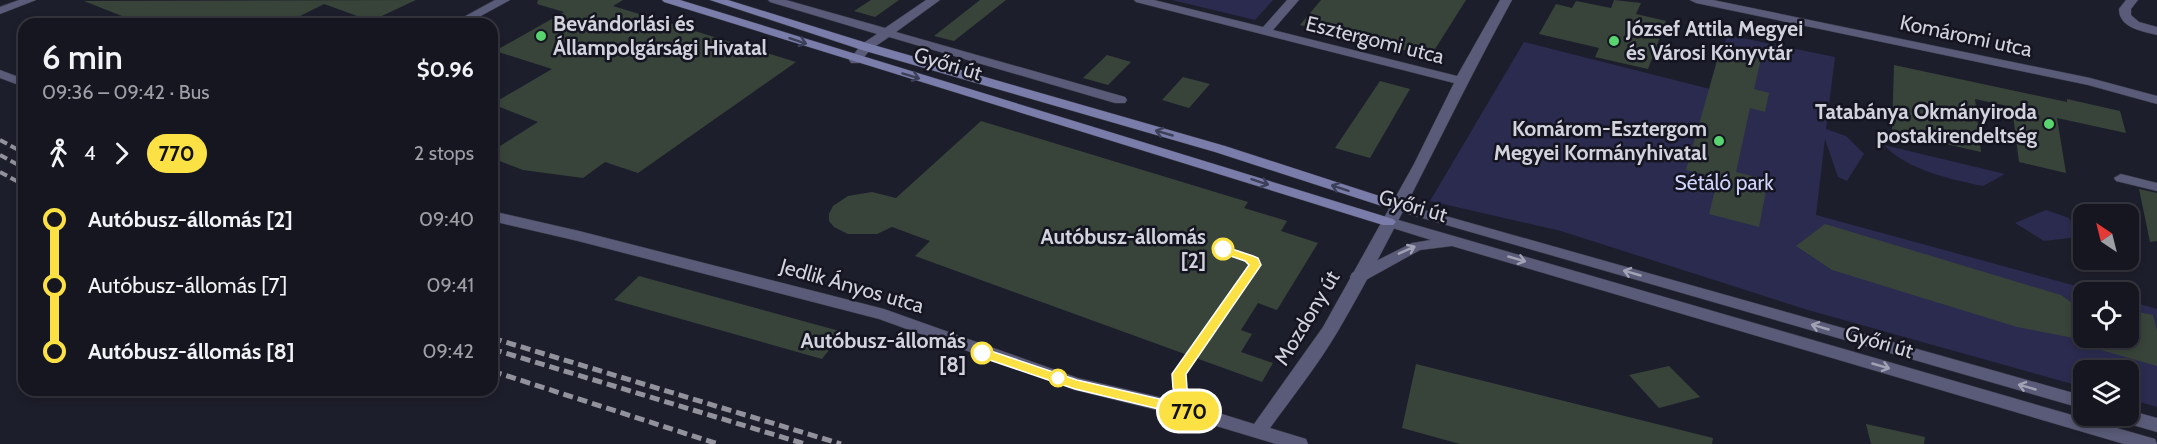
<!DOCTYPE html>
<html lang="en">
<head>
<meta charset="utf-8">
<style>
	:root { --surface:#161620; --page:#23232d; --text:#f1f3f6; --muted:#9e9fa5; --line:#35353e }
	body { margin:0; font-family:Cabin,sans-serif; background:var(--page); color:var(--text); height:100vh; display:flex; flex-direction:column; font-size:22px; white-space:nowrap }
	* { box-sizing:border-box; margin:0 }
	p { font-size:20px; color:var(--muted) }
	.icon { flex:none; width:33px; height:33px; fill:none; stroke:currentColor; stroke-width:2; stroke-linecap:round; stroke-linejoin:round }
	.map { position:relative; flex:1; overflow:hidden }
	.side { position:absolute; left:18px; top:18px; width:480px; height:378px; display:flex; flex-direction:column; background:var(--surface); border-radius:18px; box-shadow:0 3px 9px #0003,0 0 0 2px var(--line) }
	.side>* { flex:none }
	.badge { padding:0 12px; border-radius:20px; font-size:21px; line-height:39px }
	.needle { width:39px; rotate:325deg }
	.controls { position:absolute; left:2073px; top:204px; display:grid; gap:12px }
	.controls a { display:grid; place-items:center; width:66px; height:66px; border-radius:12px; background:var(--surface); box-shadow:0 3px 9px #0003,0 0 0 2px var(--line); font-size:30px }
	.map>.badge { position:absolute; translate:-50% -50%; box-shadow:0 0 0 3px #fff }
	.legs { display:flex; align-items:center; gap:9px; height:66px; padding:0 24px; font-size:20px }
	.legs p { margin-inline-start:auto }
	.overview { display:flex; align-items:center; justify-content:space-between; height:102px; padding:0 24px }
	h1 { font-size:33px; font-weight:600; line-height:45px }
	ul { padding:0 24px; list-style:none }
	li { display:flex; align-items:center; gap:21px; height:66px; font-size:22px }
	li i { display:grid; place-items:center; width:9px; height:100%; margin:0 8px; background:currentColor }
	li i::after { content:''; width:15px; height:15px; margin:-8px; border:4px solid; border-radius:50%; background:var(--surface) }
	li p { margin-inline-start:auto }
	li:first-child i { background:linear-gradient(#0000 50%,currentColor 0) }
	li:last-child i { background:linear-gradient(currentColor 50%,#0000 0) }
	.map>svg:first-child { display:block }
	.green { fill:#2b2b50 }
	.building { fill:#384439 }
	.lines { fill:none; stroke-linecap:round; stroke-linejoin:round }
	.pedestrian-casing { stroke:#3a3b47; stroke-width:1 }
	.minor-casing { stroke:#3a3b47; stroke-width:1 }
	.tertiary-casing { stroke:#3a3b47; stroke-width:1 }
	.secondary-casing { stroke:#3a3b47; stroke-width:1 }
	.pedestrian { fill:#595b78; fill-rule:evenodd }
	.minor { fill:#595b78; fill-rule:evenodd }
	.tertiary { fill:#595b78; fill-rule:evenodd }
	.secondary { fill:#7a7daa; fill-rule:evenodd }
	.rail-far1 { stroke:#91929c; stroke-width:4; stroke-dasharray:8 4; stroke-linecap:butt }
	.rail { stroke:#91929c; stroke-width:5; stroke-dasharray:10 5; stroke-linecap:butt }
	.oneway { stroke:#3d3f58 }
	.oneway2 { stroke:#a1a2b3 }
	.line-1 { fill:#fbe143; stroke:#fff; stroke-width:1.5 }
	.poi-dot { fill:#59d56f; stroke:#141521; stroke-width:2 }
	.stop-1-dot { fill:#fff; stroke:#fbe143; stroke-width:3 }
	.labels { text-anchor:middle; stroke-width:5; stroke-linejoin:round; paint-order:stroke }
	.poi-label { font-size:21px; font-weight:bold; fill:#d1d2db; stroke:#141521; text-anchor:start }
	.street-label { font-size:21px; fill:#d1d2db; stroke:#141521 }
	.park-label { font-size:21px; fill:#d0d3f9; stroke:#141521 }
	.stop-label { font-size:21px; font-weight:bold; fill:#d1d2db; stroke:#141521; text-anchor:end }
</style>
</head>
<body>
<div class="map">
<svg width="2157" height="444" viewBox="0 0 2157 444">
	<rect width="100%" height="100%" fill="#1d1e2b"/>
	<path class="green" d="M1172,0H1273L1255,20Z
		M1727,35L1835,57L1826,129L1846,136L1864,154L1847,181L1838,177L1825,139L1816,215L2098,292H2084V338H2128L2129,301L2157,309V407L2129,399L2128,370H2084L2083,387L1808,310L1561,231L1430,201L1524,42L1710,89Z
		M1884,145L2005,174L1983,186C1950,179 1907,170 1884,145Z
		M2046,210L2069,218L2079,237L2044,241L2015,223Z"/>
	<path class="building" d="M416,0L371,21L324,4L284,24H142L84,1Z
		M538,0H623L613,6L796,62L638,173L605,162L583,178L523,170L492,158V151L538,122L492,104L552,69L495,51L564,12L537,4Z
		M871,0H899L875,17L854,11Z
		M980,0H1006L954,41L934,36Z
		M1321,0H1466L1430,57L1325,29L1323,31L1300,25Z
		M1614,0L1641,3L1636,14L1666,21L1648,69L1595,57L1599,48L1539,34L1556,4L1572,8L1576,1L1611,8Z
		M1720,50L1761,59L1754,89L1769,93L1765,112L1750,108L1736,172L1768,180L1759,227L1709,214L1718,178L1686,170Z
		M1107,55L1131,62L1108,85L1083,78Z
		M1894,65L2067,102V99L2120,111L2126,133L2057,118L2066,173L2019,162L2012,107L1975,99L1981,152L1892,132Z
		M1183,77L1210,84L1189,108L1162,100Z
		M1380,81L1410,89L1370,158L1335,148Z
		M981,121L1248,202L1244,208L1287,221L1281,231L1318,243L1277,310L1258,303L1241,330L1252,334L1241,352L1273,363L1262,382L915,256L930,241L892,227L877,234H848L834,227L829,221V214L833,206L848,196L872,192L896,198Z
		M2139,189L2157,193V241L2150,242Z
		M1825,224L2061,295L2076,306L2084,303V333L2075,338H2128V310L2153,315L2157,331V366L2073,342L2074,338L2017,327L1832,270L1796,246Z
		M639,276L843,332L822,359L614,300Z
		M1416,364L1713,438L1712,444H1460L1402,428Z
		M1669,366L1700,397L1659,408L1629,375Z
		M1866,424L1925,437L1924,444H1871Z"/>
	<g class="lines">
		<defs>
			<path id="pedestrian" d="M2121,174L2157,183V191L2116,181L2114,178Z"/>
			<path id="minor" d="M19,0H36L0,14V7Z
				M495,0H510L466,24H451Z
				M768,0H786L885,28L926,0H940L896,32L1125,97L1127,100L1125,103H1115L889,37L870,50L859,63H851L849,60L862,44L877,34L770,2Z
				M1134,0H1154L1263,27L1287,0H1299L1273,30L1457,76L1500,0H1512C1452,109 1401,223 1338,331C1318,365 1293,396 1270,428L1306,439L1308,444H1276L1193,419L1075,390L879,319L578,241L492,221V211L579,231L884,309L1078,378L1193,405L1254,424L1323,327L1414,164L1454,83L1136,2Z
				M1690,0H1713L2090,78L2157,96V104L2088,85L1696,3Z
				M2126,0H2138L2131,9V15L2139,22L2157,27V35C2142,31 2119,28 2119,9Z
				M0,70L24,79V87L0,78Z"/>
			<path id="tertiary" d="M1396,202L2084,396V409L1391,209L1389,206L1391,203Z
				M1388,217L2148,437L2155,439L2157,444H2124L1452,246L1420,250L1364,281H1352L1350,277L1352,273L1412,243L1431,240L1383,225L1380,222L1383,219Z
				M2128,410L2157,418V432L2119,421L2116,416H2128Z"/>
			<path id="secondary" d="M662,0H680L1393,219L1396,222L1393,225H1383L664,2Z
				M710,0H728L870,44L1225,146L1401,203L1403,206L1396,210L1391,209L1215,152L862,50Z"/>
		</defs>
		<use href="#pedestrian" class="pedestrian-casing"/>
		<use href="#minor" class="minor-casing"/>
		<use href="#tertiary" class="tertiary-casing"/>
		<use href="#secondary" class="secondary-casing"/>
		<use href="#pedestrian" class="pedestrian"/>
		<use href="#minor" class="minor"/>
		<use href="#tertiary" class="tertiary"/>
		<use href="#secondary" class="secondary"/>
		<path class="rail-far1" d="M0,140L24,153
			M0,155L24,168
			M0,172L24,185"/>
		<path class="rail" d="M492,338L841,444
			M492,349L805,444
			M492,371L718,444"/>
	</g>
	<defs><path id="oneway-shaft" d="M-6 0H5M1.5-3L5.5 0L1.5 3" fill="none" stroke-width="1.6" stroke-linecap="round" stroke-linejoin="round" transform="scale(1.5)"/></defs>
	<g class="oneway">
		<use href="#oneway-shaft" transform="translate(798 41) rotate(18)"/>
		<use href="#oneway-shaft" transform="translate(911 76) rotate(17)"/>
		<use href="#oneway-shaft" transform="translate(1164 133) rotate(-164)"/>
		<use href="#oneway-shaft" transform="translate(1260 182) rotate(18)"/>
		<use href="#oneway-shaft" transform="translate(1340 188) rotate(-162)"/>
	</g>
	<g class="oneway2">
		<use href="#oneway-shaft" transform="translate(1407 250) rotate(-24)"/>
		<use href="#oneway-shaft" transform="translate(1517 259) rotate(16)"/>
		<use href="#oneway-shaft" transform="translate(1632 273) rotate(-164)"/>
		<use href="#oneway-shaft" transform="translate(1820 327) rotate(-164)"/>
		<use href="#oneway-shaft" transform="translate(1881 366) rotate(16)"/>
		<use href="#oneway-shaft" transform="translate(2027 387) rotate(-164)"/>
	</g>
	<path class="line-1" d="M1223,246L1253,256L1258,258L1261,265L1186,374L1187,388L1200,412L1197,415L1192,417L1075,389L978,356L976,353L982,348L1077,380L1181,404L1173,388L1172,374L1249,265L1245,261L1219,252V247Z"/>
	<g class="poi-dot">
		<circle cx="541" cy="36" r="6"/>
		<circle cx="1614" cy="41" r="6"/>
		<circle cx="2049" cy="124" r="6"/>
		<circle cx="1719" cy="141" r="6"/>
	</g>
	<g class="stop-1-dot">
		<circle cx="1223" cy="249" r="10"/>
		<circle cx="982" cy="353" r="10"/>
		<circle cx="1058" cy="378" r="8"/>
	</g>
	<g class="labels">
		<g class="poi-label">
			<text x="553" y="31">Bevándorlási és<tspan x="553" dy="24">Állampolgársági Hivatal</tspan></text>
			<text x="1626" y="36">József Attila Megyei<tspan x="1626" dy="24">és Városi Könyvtár</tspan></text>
			<text x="2037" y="119" text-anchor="end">Tatabánya Okmányiroda<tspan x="2037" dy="24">postakirendeltség</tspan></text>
			<text x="1707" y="136" text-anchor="end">Komárom-Esztergom<tspan x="1707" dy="24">Megyei Kormányhivatal</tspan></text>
		</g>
		<g class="street-label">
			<text transform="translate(1966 36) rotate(12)" y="7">Komáromi utca</text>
			<text transform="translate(1375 40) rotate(14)" y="7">Esztergomi utca</text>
			<text transform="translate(948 64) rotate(17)" y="7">Győri út</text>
			<text transform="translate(1413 206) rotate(16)" y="7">Győri út</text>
			<text transform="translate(852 286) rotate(16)" y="7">Jedlik Ányos utca</text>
			<text transform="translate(1307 318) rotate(-59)" y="7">Mozdony út</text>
			<text transform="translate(1879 342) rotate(16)" y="7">Győri út</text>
		</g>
		<g class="park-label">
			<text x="1724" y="190">Sétáló park</text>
		</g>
		<g class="stop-label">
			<text x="1206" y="244">Autóbusz-állomás<tspan x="1206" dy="24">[2]</tspan></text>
			<text x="966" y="348">Autóbusz-állomás<tspan x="966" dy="24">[8]</tspan></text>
		</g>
	</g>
</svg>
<div class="controls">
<a><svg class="needle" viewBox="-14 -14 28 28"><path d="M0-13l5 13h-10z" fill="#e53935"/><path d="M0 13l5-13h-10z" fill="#9e9fa5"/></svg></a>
<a><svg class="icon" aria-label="locate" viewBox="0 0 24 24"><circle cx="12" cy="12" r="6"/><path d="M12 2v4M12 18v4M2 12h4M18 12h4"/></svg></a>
<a><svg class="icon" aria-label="layers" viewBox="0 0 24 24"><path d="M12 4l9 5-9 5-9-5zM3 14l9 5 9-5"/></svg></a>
</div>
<b class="badge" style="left:1189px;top:411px;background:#fbe143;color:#111">770</b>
<section class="side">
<div class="overview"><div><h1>6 min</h1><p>09:36 – 09:42 · Bus</p></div><b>$0.96</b></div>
<div class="legs"><svg class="icon" aria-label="walk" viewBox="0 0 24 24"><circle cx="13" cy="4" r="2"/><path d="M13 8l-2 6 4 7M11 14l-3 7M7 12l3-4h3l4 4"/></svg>4<svg class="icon" aria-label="forward" viewBox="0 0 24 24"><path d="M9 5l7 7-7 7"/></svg><b class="badge" style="background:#fbe143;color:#111">770</b><p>2 stops</p></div>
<ul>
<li><i style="color:#fbe143"></i><b>Autóbusz-állomás [2]</b><p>09:40</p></li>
<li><i style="color:#fbe143"></i><span>Autóbusz-állomás [7]</span><p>09:41</p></li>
<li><i style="color:#fbe143"></i><b>Autóbusz-állomás [8]</b><p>09:42</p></li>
</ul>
</section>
</div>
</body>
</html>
